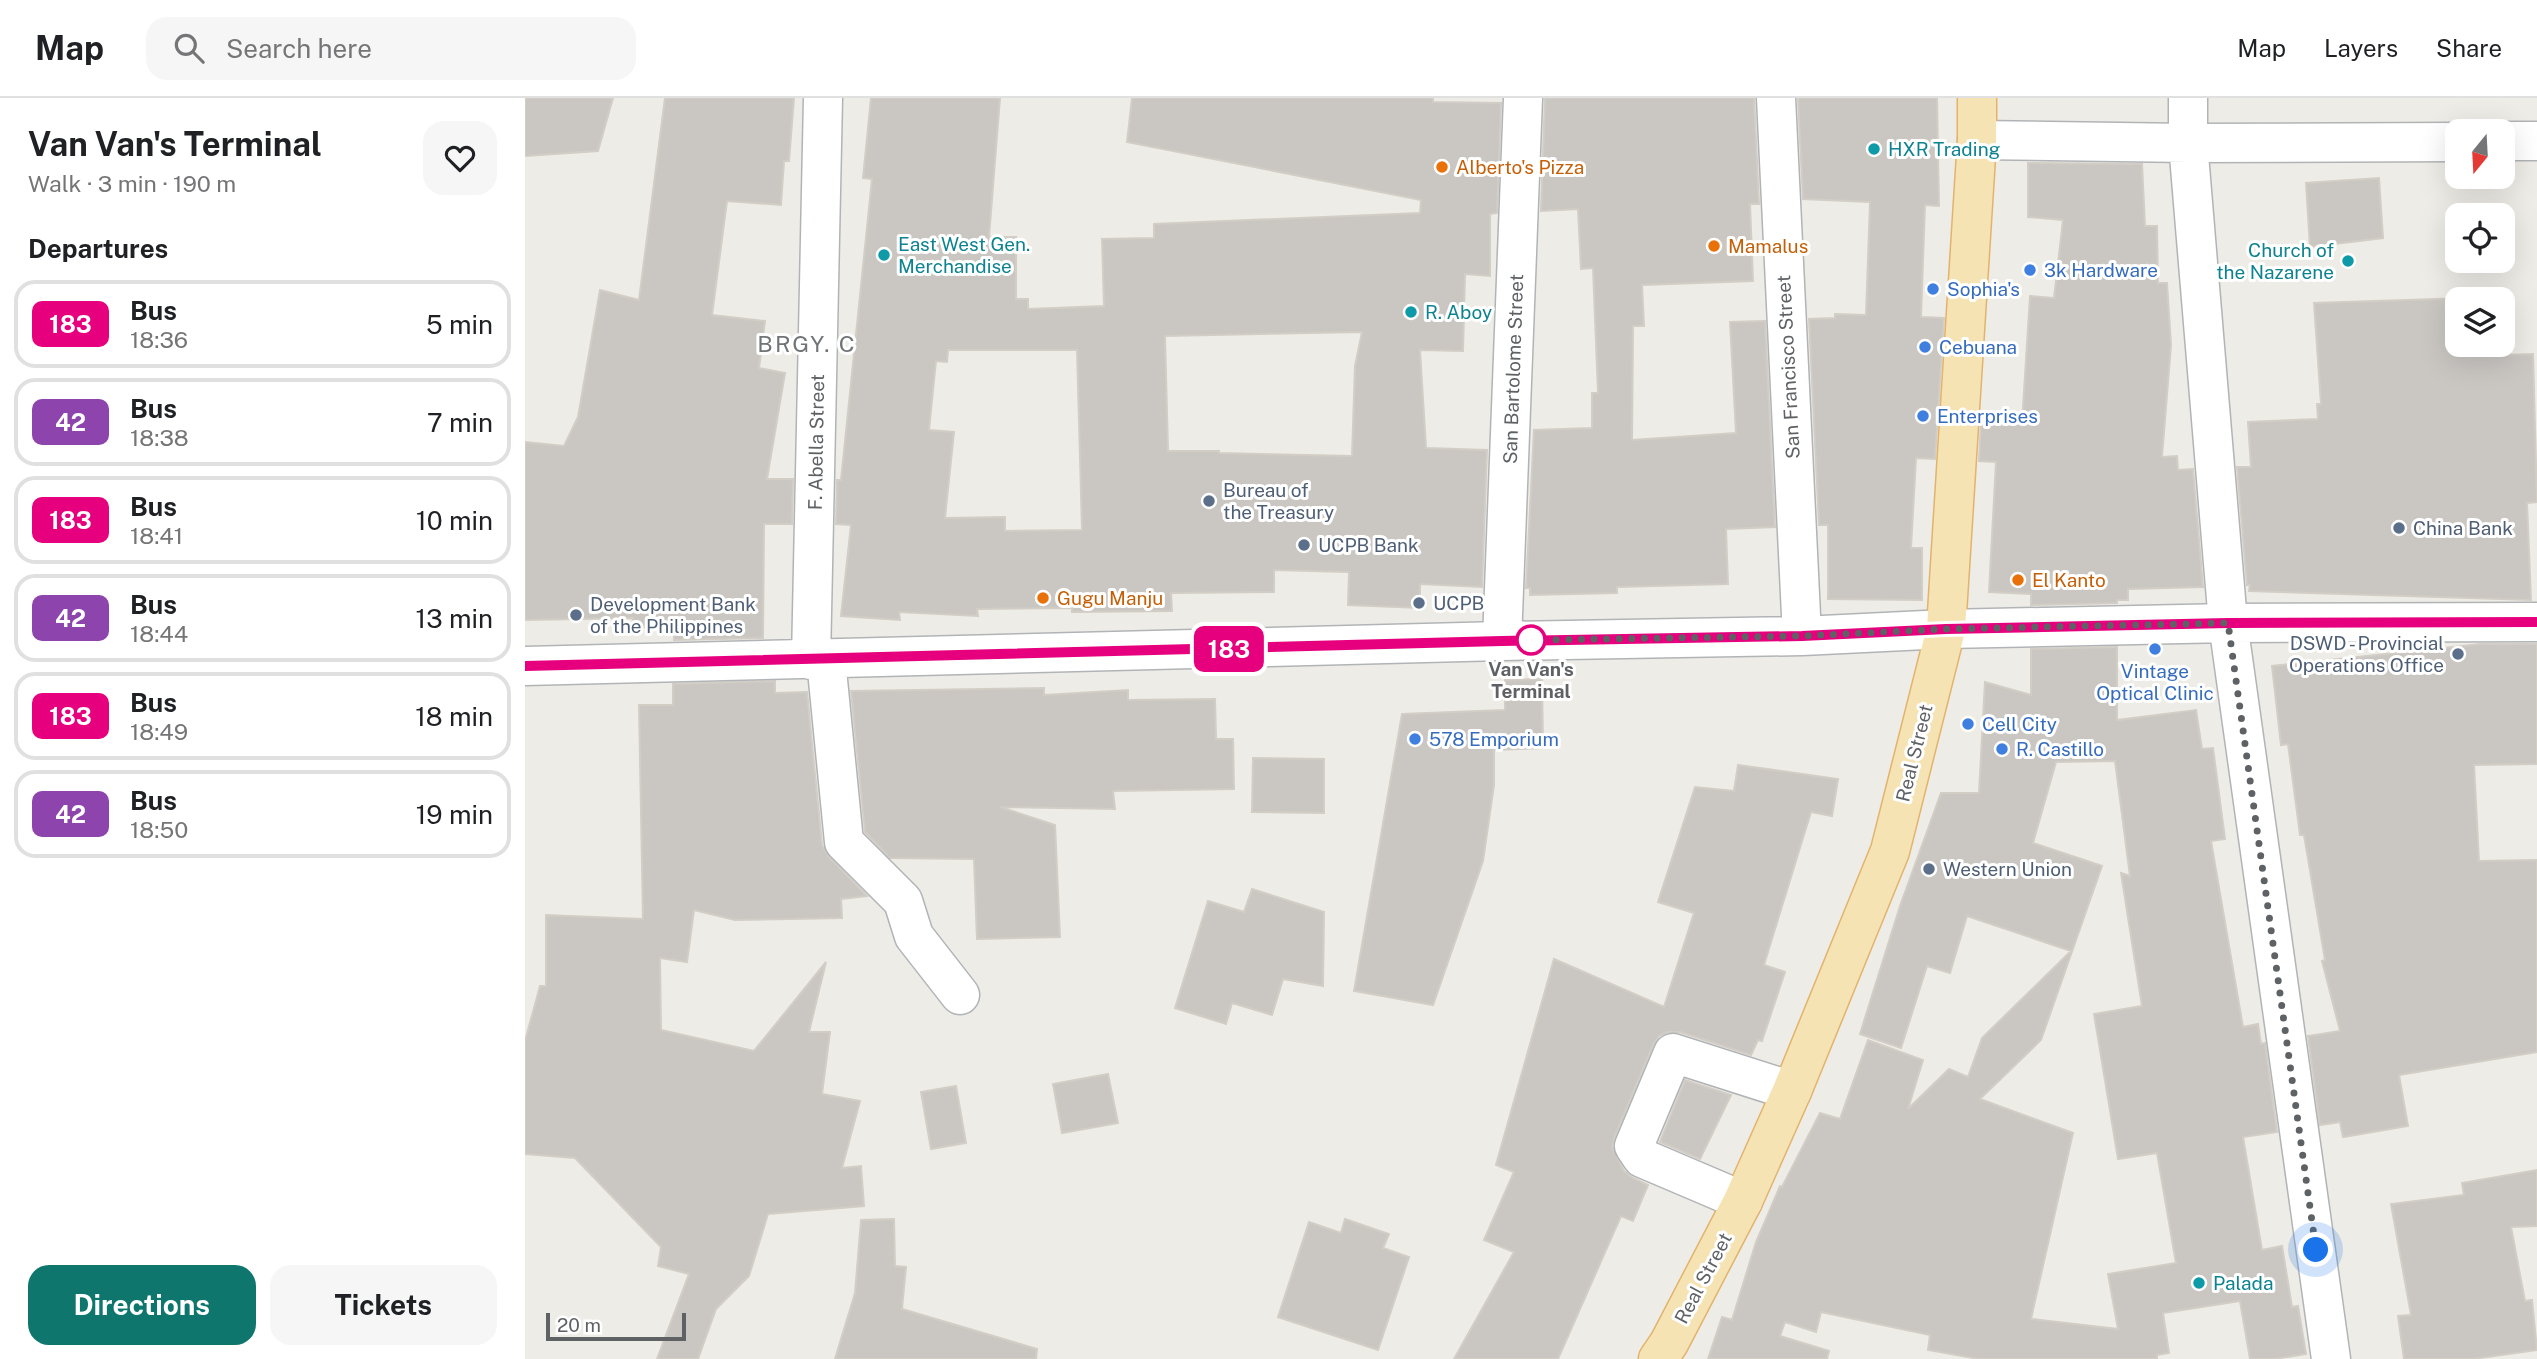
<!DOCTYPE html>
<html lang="en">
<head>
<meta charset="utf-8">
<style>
	:root { --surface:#fff; --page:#f6f6f6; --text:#202124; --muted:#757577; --line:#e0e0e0; --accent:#0f766e }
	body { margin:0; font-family:"Public Sans",sans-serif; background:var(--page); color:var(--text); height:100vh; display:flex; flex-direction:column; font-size:26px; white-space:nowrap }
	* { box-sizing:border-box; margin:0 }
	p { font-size:23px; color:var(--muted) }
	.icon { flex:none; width:38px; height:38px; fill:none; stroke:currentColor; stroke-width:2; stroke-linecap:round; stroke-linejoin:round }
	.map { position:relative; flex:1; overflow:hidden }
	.sheet { display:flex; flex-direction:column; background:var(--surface); width:525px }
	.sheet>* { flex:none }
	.badge { padding:0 14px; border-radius:10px; font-size:24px; line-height:46px }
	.needle { width:46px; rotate:198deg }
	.fabs { position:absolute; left:1920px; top:21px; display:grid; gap:14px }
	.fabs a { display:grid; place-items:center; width:70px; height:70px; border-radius:14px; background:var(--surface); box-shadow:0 7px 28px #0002; font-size:35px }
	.scale { position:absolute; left:21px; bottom:18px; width:140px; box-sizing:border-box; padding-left:7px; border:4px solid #5e6265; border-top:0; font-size:19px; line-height:24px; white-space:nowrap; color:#5e6265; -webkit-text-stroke:5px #fff; paint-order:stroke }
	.you { position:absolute; width:35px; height:35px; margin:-18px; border:5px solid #fff; border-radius:50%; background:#1a73e8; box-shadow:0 0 0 10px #1a73e833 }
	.map>.badge { position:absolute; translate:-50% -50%; box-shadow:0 0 0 4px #fff }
	h2 { padding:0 28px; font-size:26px; line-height:63px }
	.round { display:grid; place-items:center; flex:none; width:74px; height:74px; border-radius:21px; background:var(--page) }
	.overview { display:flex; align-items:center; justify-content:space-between; height:119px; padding:0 28px }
	h1 { font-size:33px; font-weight:700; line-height:52px }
	.button { display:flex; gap:14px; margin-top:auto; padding:14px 28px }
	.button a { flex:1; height:80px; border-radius:21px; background:var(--accent); color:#fff; font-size:28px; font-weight:700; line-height:80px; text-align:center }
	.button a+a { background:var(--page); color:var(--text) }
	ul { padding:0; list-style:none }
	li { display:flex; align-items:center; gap:21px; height:88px; margin:0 14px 10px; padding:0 14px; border:4px solid var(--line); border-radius:21px }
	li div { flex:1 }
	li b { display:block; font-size:26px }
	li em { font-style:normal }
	li .badge { min-width:77px; font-weight:700; text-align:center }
	header { display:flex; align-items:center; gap:42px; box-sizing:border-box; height:98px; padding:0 35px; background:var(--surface); border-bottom:2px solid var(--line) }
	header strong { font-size:33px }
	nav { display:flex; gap:38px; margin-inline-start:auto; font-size:24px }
	.search { width:490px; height:63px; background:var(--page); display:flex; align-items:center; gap:18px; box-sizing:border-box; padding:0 24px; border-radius:21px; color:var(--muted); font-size:26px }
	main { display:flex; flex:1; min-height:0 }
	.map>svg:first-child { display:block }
	.building { fill:#cac7c3; stroke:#d2cdc5; stroke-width:2; fill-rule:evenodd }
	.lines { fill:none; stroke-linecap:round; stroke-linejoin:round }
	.minor-casing { stroke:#b1b4b7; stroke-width:41 }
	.major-casing { stroke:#e2b36c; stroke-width:41 }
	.minor { stroke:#fff; stroke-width:38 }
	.major { stroke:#f6e3b4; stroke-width:38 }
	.line-casing { stroke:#fff; stroke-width:16 }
	.line { stroke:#e6007e; stroke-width:10 }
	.walk { stroke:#5e6265; stroke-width:7; stroke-dasharray:0 12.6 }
	.culture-dot { fill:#0f9aa8; stroke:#fff; stroke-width:2.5 }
	.food-dot { fill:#e8710a; stroke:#fff; stroke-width:2.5 }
	.shop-dot { fill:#3f7fe0; stroke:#fff; stroke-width:2.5 }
	.service-dot { fill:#5c6f8a; stroke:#fff; stroke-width:2.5 }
	.stop-dot { fill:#fff; stroke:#e6007e; stroke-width:3.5 }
	.labels { text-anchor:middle; stroke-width:6; stroke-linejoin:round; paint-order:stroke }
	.culture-label { font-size:19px; fill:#0d838f; stroke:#fff; text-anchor:start }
	.food-label { font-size:19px; fill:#c56008; stroke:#fff; text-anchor:start }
	.shop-label { font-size:19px; fill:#366cbe; stroke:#fff; text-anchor:start }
	.street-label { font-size:19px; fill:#5e6265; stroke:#fff }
	.service-label { font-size:19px; fill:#4e5e75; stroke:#fff; text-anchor:start }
	.stop-label { font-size:19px; font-weight:bold; fill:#5e6265; stroke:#fff }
	.quarter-label { font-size:23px; letter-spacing:2px; fill:#6f7477; stroke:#fff }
</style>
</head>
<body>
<header>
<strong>Map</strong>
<div class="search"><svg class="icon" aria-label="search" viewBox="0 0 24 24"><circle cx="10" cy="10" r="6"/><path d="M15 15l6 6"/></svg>Search here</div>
<nav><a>Map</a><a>Layers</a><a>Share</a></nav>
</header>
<main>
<section class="sheet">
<div class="overview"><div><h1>Van Van's Terminal</h1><p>Walk · 3 min · 190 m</p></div><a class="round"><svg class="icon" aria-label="heart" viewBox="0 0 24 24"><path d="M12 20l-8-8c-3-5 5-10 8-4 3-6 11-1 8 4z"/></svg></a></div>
<h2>Departures</h2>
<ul>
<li><span class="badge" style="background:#e6007e;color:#fff">183</span><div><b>Bus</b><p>18:36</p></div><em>5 min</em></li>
<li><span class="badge" style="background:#8e44ad;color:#fff">42</span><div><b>Bus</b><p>18:38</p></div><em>7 min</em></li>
<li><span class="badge" style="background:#e6007e;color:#fff">183</span><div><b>Bus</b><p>18:41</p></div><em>10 min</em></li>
<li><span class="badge" style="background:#8e44ad;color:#fff">42</span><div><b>Bus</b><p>18:44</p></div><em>13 min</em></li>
<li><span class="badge" style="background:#e6007e;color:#fff">183</span><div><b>Bus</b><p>18:49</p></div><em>18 min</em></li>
<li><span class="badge" style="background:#8e44ad;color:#fff">42</span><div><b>Bus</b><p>18:50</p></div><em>19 min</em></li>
</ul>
<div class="button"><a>Directions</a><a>Tickets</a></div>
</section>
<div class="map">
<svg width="2012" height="1261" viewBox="0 0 2012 1261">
	<rect width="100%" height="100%" fill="#eeece6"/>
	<path class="building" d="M0,0H88L73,53L0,58Z
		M140,0H269L264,63H259L256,107L202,103L187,217L240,223L234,270L260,275L242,381H268L267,426H239L238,540L149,542V531L107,529L108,520L0,522V344L39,348L53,319L75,192L114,202Z
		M346,0H475L464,139H491V201H503V211L579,208L577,141L629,140V126L895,115L896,102L602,44L607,0H908V4L976,5L972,115L965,116V178L940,176L938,253L895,252L901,350L962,352L957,489L895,486V510L823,507L824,474L749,472V494L646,495L647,513L547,514V510L452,511L453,518L374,514L375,522L316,518L326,427L311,426L312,382H316L347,81L338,80ZM837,234L830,268L827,358L694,355V353H643L640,238ZM423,252H552L557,432L480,433V419L420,420L429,334L404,332L411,263L422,264Z
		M1020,0H1229L1234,106H1225L1228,183L1117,187L1119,228H1108L1107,342L1211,335L1205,224L1240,223L1250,429L1201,431L1203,486L1092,489V495L1005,497V490H1001L1009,332L1067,330V295H1073L1068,170L1056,171L1053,111L1016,113Z
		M1273,0H1412L1414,108L1400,107L1396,219L1419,220L1410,361L1391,360L1386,450H1397V502L1303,501V427H1294L1284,221L1310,220V216L1341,217L1345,104L1278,101Z
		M1503,65L1617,66L1620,128H1632L1633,185H1642L1646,247L1637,359L1652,358L1653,372L1668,371L1678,489L1603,491V502H1592V505L1506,507V496L1464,494L1471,364L1454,363L1456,324L1497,325L1505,198L1529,200L1538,122L1503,119Z
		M1854,80L1858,140L1785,149L1781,85Z
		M1973,199V201H1932V247H1976L1977,257L2008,256L2012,404L2002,405L2006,502L1724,493L1725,487H1722L1712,369H1726L1723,324L1793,321L1792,306H1796L1789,205Z
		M1956,546H2012V666L1949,667L1954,763L2012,762V954L1874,977L1883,1028L1818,1039L1815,1024L1795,1027L1783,938L1815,933L1797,863L1800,862L1779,737H1775L1763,646L1756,647L1747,568Z
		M1592,549V622L1671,612L1677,651L1688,650L1700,741L1686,743L1718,929L1733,926L1736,946L1740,945L1752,1034L1718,1039L1737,1152L1757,1148L1767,1209L1773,1208L1781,1256L1749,1261H1725L1715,1203L1638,1215L1644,1255L1632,1257V1261H1454L1403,1252L1405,1237L1296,1214L1291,1234L1260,1224L1255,1238L1304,1253L1302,1261H1183L1197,1219L1207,1222L1231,1144L1255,1088L1257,1089L1295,1015L1315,1021L1343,942L1398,962L1383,1011L1424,971L1443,979L1457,940L1546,853L1442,818L1425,875L1402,868L1376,950L1335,936L1375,808L1416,695H1454L1460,584L1506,597V551ZM1590,663L1605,778L1596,775L1617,908L1569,916L1593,1061L1632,1055L1651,1165L1583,1176L1593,1231L1506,1221L1548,1035L1455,1001L1516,942L1577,768L1508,745L1531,664Z
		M1017,581L1018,650L969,652V687L958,763L908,907L829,893L877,616L980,612V582Z
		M250,583V595L282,594L297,747L304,759L342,798L316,801L317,820L210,822L169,812L162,864L135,860L136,932L229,953L301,864L284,934H305L297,996L335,1003L317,1070L336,1068L339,1108L243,1116L224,1178L191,1211L173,1261H132L164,1176L133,1168L136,1149L50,1060L0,1056V943L15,888H21V817L118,821L114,607H148V586Z
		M519,590V597L603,592V602L690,601L691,641H708L709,691L588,693L590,711L475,709L530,727L535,839L452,841L449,761L365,760L340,734L326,593Z
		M728,660L799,661V715L727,714Z
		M1213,667L1313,681L1307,718L1286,714L1239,867L1260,874L1237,943L1233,942L1226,957L1155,934H1143L1134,938L1128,947L1089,1040L1087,1049L1099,1073L1108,1080L1123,1087L1108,1123L1096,1118L1033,1261H929L989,1154L959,1142L989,1074L971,1067L1029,861L1139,909L1169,815L1133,804L1170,689L1209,693Z
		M727,791L799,814L798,888L758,881L747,917L707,905L701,926L650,910L683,803L719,814Z
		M583,976L593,1025L537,1035L528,986Z
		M1160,982L1206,997L1175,1061L1135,1044Z
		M431,988L441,1045L406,1051L396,994Z
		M2012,1072V1128L1986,1129L2000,1203L2007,1202L2012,1252L1948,1261H1879L1873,1218L1886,1217L1866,1106L1939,1097L1937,1085Z
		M369,1121L370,1168L381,1169L377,1211L512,1251L511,1261H310L330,1195L336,1122Z
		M820,1121L864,1136L858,1150L884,1159L853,1252L753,1219L784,1124L816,1135Z"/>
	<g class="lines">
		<defs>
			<path id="minor" d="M1251,0L1277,538
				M1663,0V45L1932,44
				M1452,42L1663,45L1703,525L1806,1261
				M1978,43H2012
				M977,543L998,0
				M286,562L298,0
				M301,562L319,744L378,803L389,838L435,897
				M0,568L977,543L1277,538L1421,531L1703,525L2012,524
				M1218,1103L1117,1060L1109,1048L1148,955L1267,993"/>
			<path id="major" d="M1133,1261L1144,1245L1218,1103L1267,993L1365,753L1421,531L1452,42V0"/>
		</defs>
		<use href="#minor" class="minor-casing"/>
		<use href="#major" class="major-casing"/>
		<use href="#minor" class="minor"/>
		<use href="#major" class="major"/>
	</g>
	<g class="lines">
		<defs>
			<path id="line" d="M0,568L977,543L1277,538L1421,531L1703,525L2012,524"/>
		</defs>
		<use href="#line" class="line-casing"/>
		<use href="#line" class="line"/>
		<path class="walk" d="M1006,542L1277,538L1421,531L1703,525L1791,1152"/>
	</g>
	<g class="culture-dot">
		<circle cx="1349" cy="51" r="7"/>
		<circle cx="359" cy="157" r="7"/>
		<circle cx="1823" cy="163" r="7"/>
		<circle cx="886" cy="214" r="7"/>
		<circle cx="1674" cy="1185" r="7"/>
	</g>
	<g class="food-dot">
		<circle cx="917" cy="69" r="7"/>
		<circle cx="1189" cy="148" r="7"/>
		<circle cx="1493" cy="482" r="7"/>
		<circle cx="518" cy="500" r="7"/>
	</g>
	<g class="shop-dot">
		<circle cx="1505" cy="172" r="7"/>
		<circle cx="1408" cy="191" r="7"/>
		<circle cx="1400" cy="249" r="7"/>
		<circle cx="1398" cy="318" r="7"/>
		<circle cx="1630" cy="551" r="7"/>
		<circle cx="1443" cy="626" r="7"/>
		<circle cx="890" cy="641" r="7"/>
		<circle cx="1477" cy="651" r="7"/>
	</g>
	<g class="service-dot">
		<circle cx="684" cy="403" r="7"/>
		<circle cx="1874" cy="430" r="7"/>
		<circle cx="779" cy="447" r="7"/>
		<circle cx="894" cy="505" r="7"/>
		<circle cx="51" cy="517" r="7"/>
		<circle cx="1933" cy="556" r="7"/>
		<circle cx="1404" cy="771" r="7"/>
	</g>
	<circle class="stop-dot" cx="1006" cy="542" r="14"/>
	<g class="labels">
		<g class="culture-label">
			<text x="1363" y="58">HXR Trading</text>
			<text x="373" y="153">East West Gen.<tspan x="373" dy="22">Merchandise</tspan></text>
			<text x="1809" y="159" text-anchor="end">Church of<tspan x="1809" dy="22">the Nazarene</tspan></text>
			<text x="900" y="221">R. Aboy</text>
			<text x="1688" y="1192">Palada</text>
		</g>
		<g class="food-label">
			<text x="931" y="76">Alberto's Pizza</text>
			<text x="1203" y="155">Mamalus</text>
			<text x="1507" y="489">El Kanto</text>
			<text x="532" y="507">Gugu Manju</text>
		</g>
		<g class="shop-label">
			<text x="1519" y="179">3k Hardware</text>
			<text x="1422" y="198">Sophia's</text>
			<text x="1414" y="256">Cebuana</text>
			<text x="1412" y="325">Enterprises</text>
			<text x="1630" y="580" text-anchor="middle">Vintage<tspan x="1630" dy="22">Optical Clinic</tspan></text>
			<text x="1457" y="633">Cell City</text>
			<text x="904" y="648">578 Emporium</text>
			<text x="1491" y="658">R. Castillo</text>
		</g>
		<g class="street-label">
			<text transform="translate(1263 269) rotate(-93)" y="7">San Francisco Street</text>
			<text transform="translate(988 271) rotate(-88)" y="7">San Bartolome Street</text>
			<text transform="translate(291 344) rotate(-89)" y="7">F. Abella Street</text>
			<text transform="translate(1389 655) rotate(-76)" y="7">Real Street</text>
			<text transform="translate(1178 1180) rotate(-62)" y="7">Real Street</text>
		</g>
		<g class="service-label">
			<text x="698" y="399">Bureau of<tspan x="698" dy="22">the Treasury</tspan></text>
			<text x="1888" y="437">China Bank</text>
			<text x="793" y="454">UCPB Bank</text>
			<text x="908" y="512">UCPB</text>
			<text x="65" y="513">Development Bank<tspan x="65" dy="22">of the Philippines</tspan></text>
			<text x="1919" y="552" text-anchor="end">DSWD - Provincial<tspan x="1919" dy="22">Operations Office</tspan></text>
			<text x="1418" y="778">Western Union</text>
		</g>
		<g class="stop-label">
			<text x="1006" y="578">Van Van's<tspan x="1006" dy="22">Terminal</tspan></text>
		</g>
		<g class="quarter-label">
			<text x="282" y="254">BRGY. C</text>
		</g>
	</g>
</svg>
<div class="fabs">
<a><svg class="needle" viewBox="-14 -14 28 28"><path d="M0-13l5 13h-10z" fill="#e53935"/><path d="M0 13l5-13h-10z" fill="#757577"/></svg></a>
<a><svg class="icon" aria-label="locate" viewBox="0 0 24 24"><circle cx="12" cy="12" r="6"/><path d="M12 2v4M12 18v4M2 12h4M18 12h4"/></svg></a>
<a><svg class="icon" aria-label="layers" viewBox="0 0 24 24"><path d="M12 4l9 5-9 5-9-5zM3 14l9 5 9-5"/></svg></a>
</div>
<div class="scale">20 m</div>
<div class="you" style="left:1791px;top:1152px"></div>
<b class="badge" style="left:704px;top:551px;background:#e6007e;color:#fff">183</b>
</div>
</main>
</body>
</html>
